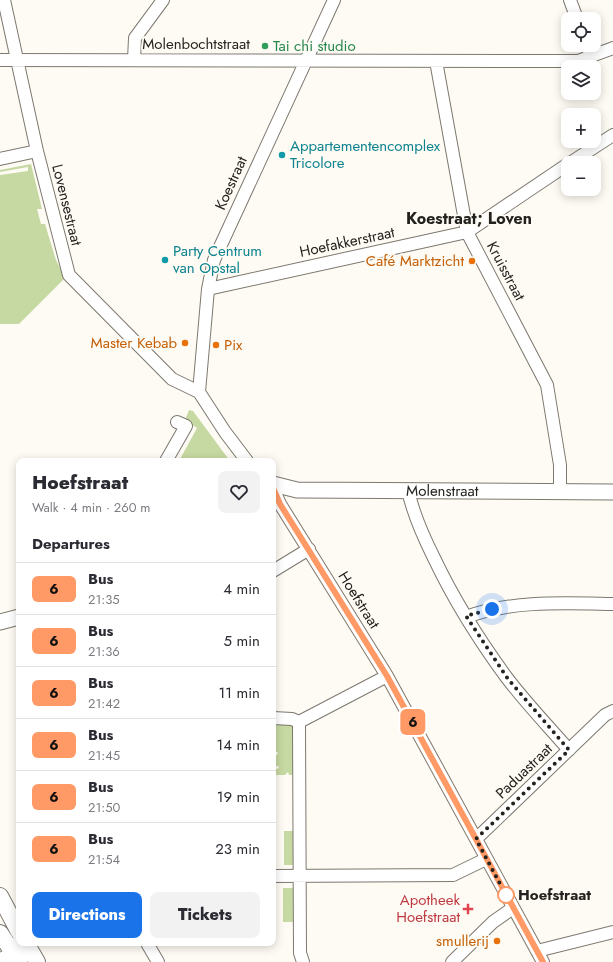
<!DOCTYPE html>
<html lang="en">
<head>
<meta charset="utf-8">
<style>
	:root { --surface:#fff; --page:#f2f2f3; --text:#2b2b33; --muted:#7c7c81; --line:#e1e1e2; --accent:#1a73e8 }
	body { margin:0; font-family:Jost,sans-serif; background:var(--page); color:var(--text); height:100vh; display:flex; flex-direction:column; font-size:15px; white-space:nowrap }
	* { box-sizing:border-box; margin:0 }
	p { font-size:13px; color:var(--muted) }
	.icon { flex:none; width:22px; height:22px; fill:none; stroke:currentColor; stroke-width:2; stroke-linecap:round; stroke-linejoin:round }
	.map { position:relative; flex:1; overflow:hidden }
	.panel { position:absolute; left:16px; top:458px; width:260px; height:488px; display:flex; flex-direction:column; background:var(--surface); border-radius:8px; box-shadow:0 2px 10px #0003 }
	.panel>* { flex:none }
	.badge { padding:0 8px; border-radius:6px; font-size:14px; line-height:26px }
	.tools { position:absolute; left:561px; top:12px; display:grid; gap:8px }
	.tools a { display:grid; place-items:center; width:40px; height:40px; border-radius:8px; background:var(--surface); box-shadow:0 2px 10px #0003; font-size:20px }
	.you { position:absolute; width:20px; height:20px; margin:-10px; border:3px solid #fff; border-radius:50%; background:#1a73e8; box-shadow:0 0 0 6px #1a73e833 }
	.map>.badge { position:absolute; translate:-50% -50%; box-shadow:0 0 0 2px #fff }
	h2 { padding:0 16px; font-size:15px; line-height:36px }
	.round { display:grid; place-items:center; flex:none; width:42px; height:42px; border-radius:8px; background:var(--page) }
	.summary { display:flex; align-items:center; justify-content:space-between; height:68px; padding:0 16px }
	h1 { font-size:19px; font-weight:800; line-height:30px }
	.cta { display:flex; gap:8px; margin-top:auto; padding:8px 16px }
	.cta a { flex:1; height:46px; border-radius:8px; background:var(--accent); color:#fff; font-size:16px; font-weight:800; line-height:46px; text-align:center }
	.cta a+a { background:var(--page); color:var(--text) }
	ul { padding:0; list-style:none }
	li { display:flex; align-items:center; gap:12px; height:52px; padding:0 16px; border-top:1px solid var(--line) }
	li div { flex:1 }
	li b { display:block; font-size:15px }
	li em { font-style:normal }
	li .badge { min-width:44px; font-weight:700; text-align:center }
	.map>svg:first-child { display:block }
	.green { fill:#c7d9a2 }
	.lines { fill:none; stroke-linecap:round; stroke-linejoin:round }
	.minor-casing { stroke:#7d786f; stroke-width:14 }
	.tertiary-casing { stroke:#7d786f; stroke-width:17 }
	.secondary-casing { stroke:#7d786f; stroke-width:18 }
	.minor { stroke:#fff; stroke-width:12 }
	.tertiary { stroke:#fff; stroke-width:15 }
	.secondary { stroke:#fff; stroke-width:16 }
	.line-casing { stroke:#fff; stroke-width:9 }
	.line { stroke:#f96; stroke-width:6 }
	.walk { stroke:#24221e; stroke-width:4; stroke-dasharray:0 7.2 }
	.leisure-dot { fill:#2e9e5b; stroke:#fefbf4; stroke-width:1.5 }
	.culture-dot { fill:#0f9aa8; stroke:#fefbf4; stroke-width:1.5 }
	.food-dot { fill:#e8710a; stroke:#fefbf4; stroke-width:1.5 }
	.stop-dot { fill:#fff; stroke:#f96; stroke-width:2 }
	.health-dot { fill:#e0444e; stroke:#fefbf4; stroke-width:1.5 }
	.labels { text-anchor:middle; stroke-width:3.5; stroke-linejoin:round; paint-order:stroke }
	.street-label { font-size:15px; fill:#24221e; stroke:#fefbf4 }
	.leisure-label { font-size:15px; fill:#27864d; stroke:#fefbf4; text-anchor:start }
	.culture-label { font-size:15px; fill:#0d838f; stroke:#fefbf4; text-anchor:start }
	.food-label { font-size:15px; fill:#c56008; stroke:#fefbf4; text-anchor:end }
	.stop-label { font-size:15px; font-weight:bold; fill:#24221e; stroke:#fefbf4; text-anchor:start }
	.health-label { font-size:15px; fill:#be3a42; stroke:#fefbf4; text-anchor:end }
	.neighbourhood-label { font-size:16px; font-weight:bold; fill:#24221e; stroke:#fefbf4 }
</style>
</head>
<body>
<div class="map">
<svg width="613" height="962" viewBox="0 0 613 962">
	<rect width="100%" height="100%" fill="#fefbf4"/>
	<path class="green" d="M31,164L42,209H37L41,224H45L56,260L65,278L19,324H0V175L28,171V167L0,172V170Z
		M189,410L193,411L230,461H179L197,428L185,420Z
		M273,725H293V769L296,775H289L288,772L285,775H273V770L279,768L278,766H273V755H277L278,752H273Z
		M284,831H296V865H284Z
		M283,888H297V922H283Z"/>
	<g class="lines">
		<defs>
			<path id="minor" d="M4,0L37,151L69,275L172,379L199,392L225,432L247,461
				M570,0L577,19
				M587,45L591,57
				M0,60L578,61L613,48
				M134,60L135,38L163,0
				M436,61L467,232L547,385L560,465V491
				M0,159L37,151
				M570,163L613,135
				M208,289L467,232L568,164
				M199,392L208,289L214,260L334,0
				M166,461L186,426L177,422
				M273,488L280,504L387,676L543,962
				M408,490C413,514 423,536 434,558C454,600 479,640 507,678C526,703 548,726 569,750
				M273,571L309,549
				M466,617C513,600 564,603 613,604
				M273,718L292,719L299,722L300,953L303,962
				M299,722L387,676
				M476,839L605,715L613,711
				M273,876L453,875L486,859
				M147,943L158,962
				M537,951L613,932
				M452,962L493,922L513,908"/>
			<g id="tertiary">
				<path id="s1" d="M273,484L297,490L613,492"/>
				<path d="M0,622L19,617"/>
				<path d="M0,961L14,954L19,943"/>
			</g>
			<path id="secondary" d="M0,896L19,932
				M0,933L19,962
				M26,943L37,962"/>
		</defs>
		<use href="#minor" class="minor-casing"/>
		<use href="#tertiary" class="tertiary-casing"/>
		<use href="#secondary" class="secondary-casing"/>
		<use href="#minor" class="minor"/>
		<use href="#tertiary" class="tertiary"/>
		<use href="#secondary" class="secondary"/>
	</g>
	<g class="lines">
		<defs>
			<path id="line" d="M273,488L280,504L387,676L543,962"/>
		</defs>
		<use href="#line" class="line-casing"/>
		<use href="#line" class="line"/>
		<path class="walk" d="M492,609L466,616L508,679L569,750L476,839L506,895"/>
	</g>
	<circle class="leisure-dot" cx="265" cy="46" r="4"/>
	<g class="culture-dot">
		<circle cx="282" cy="155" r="4"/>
		<circle cx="165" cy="260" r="4"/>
	</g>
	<g class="food-dot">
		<circle cx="472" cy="261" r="4"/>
		<circle cx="185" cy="343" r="4"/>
		<circle cx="216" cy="345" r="4"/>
		<circle cx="497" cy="941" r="4"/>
	</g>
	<circle class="stop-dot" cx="506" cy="895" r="8"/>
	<path class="health-dot" d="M466 903h4v4h4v4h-4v4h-4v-4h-4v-4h4z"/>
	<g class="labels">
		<g class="street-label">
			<text x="196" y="49">Molenbochtstraat</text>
			<text transform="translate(231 183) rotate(-66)" y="5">Koestraat</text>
			<text transform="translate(67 205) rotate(76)" y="5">Lovensestraat</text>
			<text transform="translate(347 242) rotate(-12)" y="5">Hoefakkerstraat</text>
			<text transform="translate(506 271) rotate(62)" y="5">Kruisstraat</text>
			<text dy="5" stroke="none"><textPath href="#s1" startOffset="170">Molenstraat</textPath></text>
			<text transform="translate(359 600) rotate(58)" y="5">Hoefstraat</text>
			<text transform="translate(524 771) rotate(-44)" y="5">Paduastraat</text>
		</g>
		<g class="leisure-label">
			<text x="273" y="51">Tai chi studio</text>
		</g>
		<g class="culture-label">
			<text x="290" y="151">Appartementencomplex<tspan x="290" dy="17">Tricolore</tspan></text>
			<text x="173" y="256">Party Centrum<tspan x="173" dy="17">van Opstal</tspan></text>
		</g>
		<g class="food-label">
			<text x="464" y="266">Café Marktzicht</text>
			<text x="177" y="348">Master Kebab</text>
			<text x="224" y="350" text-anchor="start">Pix</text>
			<text x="489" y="946">smullerij</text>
		</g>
		<g class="stop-label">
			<text x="518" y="900">Hoefstraat</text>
		</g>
		<g class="health-label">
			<text x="460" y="905">Apotheek<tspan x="460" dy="17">Hoefstraat</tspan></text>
		</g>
		<g class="neighbourhood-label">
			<text x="469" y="224">Koestraat; Loven</text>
		</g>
	</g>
</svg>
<div class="tools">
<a><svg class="icon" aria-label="locate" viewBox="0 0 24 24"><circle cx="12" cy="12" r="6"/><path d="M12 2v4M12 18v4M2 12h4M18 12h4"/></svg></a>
<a><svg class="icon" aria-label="layers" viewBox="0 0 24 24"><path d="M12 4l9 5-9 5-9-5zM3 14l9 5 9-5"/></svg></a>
<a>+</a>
<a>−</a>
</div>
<div class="you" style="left:492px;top:609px"></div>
<b class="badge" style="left:413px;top:722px;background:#f96;color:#111">6</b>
<section class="panel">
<div class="summary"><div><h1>Hoefstraat</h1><p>Walk · 4 min · 260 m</p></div><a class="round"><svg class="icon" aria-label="heart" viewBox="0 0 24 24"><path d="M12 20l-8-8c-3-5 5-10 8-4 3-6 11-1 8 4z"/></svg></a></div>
<h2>Departures</h2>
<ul>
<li><span class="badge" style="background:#f96;color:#111">6</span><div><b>Bus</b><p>21:35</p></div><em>4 min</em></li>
<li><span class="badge" style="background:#f96;color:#111">6</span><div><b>Bus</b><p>21:36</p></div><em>5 min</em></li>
<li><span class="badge" style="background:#f96;color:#111">6</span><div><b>Bus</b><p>21:42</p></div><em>11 min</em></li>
<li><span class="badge" style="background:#f96;color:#111">6</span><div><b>Bus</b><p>21:45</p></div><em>14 min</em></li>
<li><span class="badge" style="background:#f96;color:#111">6</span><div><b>Bus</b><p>21:50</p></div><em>19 min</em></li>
<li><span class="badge" style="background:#f96;color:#111">6</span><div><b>Bus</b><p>21:54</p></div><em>23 min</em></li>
</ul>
<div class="cta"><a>Directions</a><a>Tickets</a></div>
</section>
</div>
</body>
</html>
